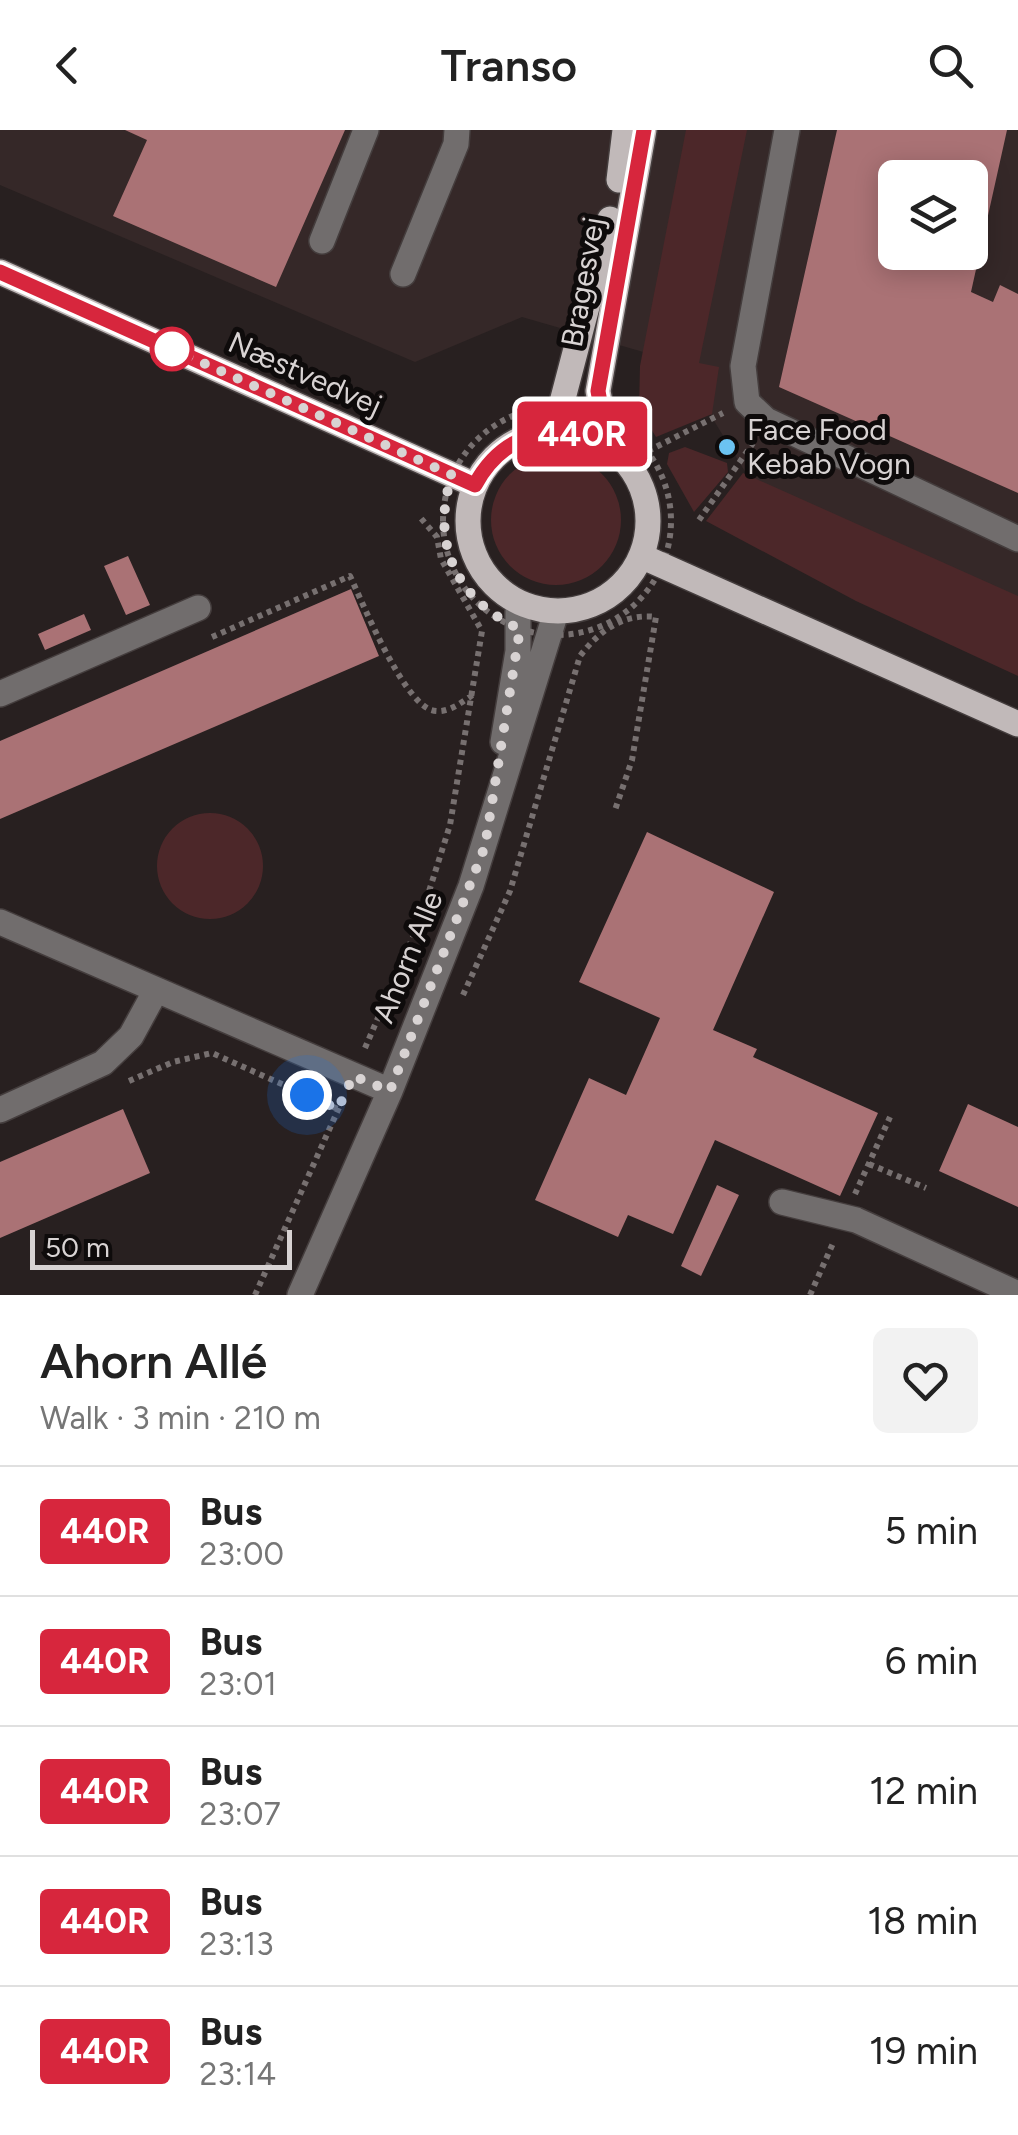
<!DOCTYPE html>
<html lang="en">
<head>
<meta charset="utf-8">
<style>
	:root { --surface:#fff; --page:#f2f2f2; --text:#222; --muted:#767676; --line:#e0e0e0 }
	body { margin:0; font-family:Figtree,sans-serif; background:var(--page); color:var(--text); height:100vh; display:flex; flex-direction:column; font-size:38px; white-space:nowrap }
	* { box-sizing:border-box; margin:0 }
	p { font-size:32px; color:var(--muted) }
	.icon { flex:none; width:55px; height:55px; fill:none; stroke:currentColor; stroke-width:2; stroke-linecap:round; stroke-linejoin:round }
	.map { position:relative; height:1165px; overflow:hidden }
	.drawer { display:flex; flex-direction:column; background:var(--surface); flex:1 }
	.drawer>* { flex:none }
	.badge { padding:0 20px; border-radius:8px; font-size:35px; line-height:65px }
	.controls { position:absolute; left:878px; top:30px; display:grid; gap:20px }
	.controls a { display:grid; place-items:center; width:110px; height:110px; border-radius:15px; background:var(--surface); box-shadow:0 5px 25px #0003; font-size:50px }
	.scale { position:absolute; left:30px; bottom:25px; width:262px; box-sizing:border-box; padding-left:10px; border:5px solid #d8d3d3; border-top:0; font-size:28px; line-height:35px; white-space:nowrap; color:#d8d3d3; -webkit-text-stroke:8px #0e0b0b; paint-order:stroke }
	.you { position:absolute; width:50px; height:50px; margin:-25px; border:8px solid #fff; border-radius:50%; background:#1a73e8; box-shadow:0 0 0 15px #1a73e833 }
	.map>.badge { position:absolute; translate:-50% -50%; box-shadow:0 0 0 5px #fff }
	.round { display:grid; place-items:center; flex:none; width:105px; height:105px; border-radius:15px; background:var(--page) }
	.headline { display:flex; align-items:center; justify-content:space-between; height:170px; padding:0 40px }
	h1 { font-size:48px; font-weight:600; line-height:75px }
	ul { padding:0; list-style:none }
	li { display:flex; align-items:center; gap:30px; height:130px; padding:0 40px; border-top:2px solid var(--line) }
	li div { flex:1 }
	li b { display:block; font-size:38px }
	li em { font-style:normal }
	li .badge { min-width:110px; font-weight:700; text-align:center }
	header { display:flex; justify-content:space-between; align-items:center; height:130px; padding:0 40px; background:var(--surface); font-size:45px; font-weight:600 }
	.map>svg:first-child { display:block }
	.built { fill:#352828; fill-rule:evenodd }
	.green { fill:#4c2729 }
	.building { fill:#aa7275; fill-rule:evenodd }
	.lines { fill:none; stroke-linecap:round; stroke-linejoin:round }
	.minor-casing { stroke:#443d3d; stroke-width:28 }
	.major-casing { stroke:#443d3d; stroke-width:28 }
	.path { stroke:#777070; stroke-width:6; stroke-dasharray:5 5; stroke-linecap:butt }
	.minor { stroke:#716d6d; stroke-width:25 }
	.major { stroke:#c1b9b9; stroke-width:25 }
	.line-casing { stroke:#fff; stroke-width:22 }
	.line { stroke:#d7263d; stroke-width:15 }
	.walk { stroke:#d8d3d3; stroke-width:10; stroke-dasharray:0 18 }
	.stop-dot { fill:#fff; stroke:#d7263d; stroke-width:5 }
	.poi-dot { fill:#6bc3f2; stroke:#0e0b0b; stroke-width:4 }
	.labels { text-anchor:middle; stroke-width:10; stroke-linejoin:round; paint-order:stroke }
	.street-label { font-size:30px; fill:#d8d3d3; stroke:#0e0b0b }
	.poi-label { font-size:30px; fill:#d8d3d3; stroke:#0e0b0b; text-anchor:start }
</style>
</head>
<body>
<header><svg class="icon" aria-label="back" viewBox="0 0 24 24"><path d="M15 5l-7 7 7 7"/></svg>Transo<svg class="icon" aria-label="search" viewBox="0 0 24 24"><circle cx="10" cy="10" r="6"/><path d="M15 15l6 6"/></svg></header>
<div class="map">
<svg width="1018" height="1165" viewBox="0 0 1018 1165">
	<rect width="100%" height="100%" fill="#282020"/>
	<path class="built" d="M0,0H1018V484L760,366L678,232L522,187L415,232L0,55ZM895,48H970V122H895Z"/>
	<path class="green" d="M686,0H747L699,233L719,237L712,284L656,307L639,279L640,236Z
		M685,317L727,333L728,342L694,382L667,334L669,323Z
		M491 390a65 65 0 1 1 130 0a65 65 0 1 1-130 0Z
		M743,343L1018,466V546L856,471L706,391Z
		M157 736a53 53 0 1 1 106 0a53 53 0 1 1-106 0Z"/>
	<path class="building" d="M125,0H345L276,157L113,86L147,10Z
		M837,0H1007L971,162L993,172L1000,155L1018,164V363L779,257ZM895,48H970V122H895Z
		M128,426L150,475L126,485L104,436Z
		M351,459L379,526L0,689V611Z
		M84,484L91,500L45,520L38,504Z
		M647,702L774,762L713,900L757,919L753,927L878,983L840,1066L715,1010L673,1104L628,1085L618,1107L535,1070L589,948L626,965L660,888L579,852Z
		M968,974L1018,997V1077L939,1041Z
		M123,979L150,1043L0,1108V1032Z
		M717,1055L739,1065L701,1146L681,1136Z"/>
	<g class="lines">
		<defs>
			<path id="minor" d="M787,0L743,236L747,272L766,290L1018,409
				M322,111L366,0
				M403,144L456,14L457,0
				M0,564L198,478
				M503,612L518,521V473
				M0,792L390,961
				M0,980L103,933L131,906L155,862
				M782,1072L856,1090L1018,1164
				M300,1165L390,961L471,756L556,482"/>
			<path id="major" d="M619,50L625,0
				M0,142L475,355
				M468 391a90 90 0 1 1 180 0a90 90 0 1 1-180 0Z
				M544,302L561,276L610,89
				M608,316L598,261L644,0
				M641,426L1018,594"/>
		</defs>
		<use href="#minor" class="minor-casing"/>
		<use href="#major" class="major-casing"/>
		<path class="path" d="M443 391a114 114 0 1 1 228 0a114 114 0 1 1-228 0Z
			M648,321L723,283
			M699,390L753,313
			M212,507L350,446C364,476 402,569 431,580C447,585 462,572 474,564
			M463,865L510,761L580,526C599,501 623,483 656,487L632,630L615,680
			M365,918L419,793L450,695L482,501L441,429L437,407L419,386
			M129,951L173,932L212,923L340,980
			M869,1034L926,1058
			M855,1064L890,987
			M255,1165L342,971
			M810,1165L834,1111"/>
		<use href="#minor" class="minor"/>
		<use href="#major" class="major"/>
	</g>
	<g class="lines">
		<defs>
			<path id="line" d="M0,142L475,355C502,304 557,287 608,316L598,261L644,0"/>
		</defs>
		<use href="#line" class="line-casing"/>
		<use href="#line" class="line"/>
		<path class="walk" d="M172,219L452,345C430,412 456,470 520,499L485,716L390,961L353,946L338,979L307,965"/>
	</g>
	<circle class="stop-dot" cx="172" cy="219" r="20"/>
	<circle class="poi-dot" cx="727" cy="317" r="10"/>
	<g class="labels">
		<g class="street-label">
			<text transform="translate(583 152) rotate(-80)" y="10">Bragesvej</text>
			<text transform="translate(305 244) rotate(24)" y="10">Næstvedvej</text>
			<text transform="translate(408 827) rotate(-68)" y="10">Ahorn Alle</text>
		</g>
		<g class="poi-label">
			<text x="747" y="310">Face Food<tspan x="747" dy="34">Kebab Vogn</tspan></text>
		</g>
	</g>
</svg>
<div class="controls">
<a><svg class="icon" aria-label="layers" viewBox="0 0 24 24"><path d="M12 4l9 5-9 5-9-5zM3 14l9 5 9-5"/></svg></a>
</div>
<div class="scale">50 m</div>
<div class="you" style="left:307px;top:965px"></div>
<b class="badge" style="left:582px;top:304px;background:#d7263d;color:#fff">440R</b>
</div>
<section class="drawer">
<div class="headline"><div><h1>Ahorn Allé</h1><p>Walk · 3 min · 210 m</p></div><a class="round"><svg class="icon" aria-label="heart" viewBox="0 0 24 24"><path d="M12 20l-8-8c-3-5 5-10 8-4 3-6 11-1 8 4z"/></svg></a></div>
<ul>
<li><span class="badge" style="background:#d7263d;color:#fff">440R</span><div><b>Bus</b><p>23:00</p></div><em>5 min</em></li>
<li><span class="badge" style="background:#d7263d;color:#fff">440R</span><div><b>Bus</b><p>23:01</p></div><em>6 min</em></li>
<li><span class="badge" style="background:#d7263d;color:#fff">440R</span><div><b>Bus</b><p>23:07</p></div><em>12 min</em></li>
<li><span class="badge" style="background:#d7263d;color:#fff">440R</span><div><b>Bus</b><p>23:13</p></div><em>18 min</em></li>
<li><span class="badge" style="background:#d7263d;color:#fff">440R</span><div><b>Bus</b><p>23:14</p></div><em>19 min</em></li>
</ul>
</section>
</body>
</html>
